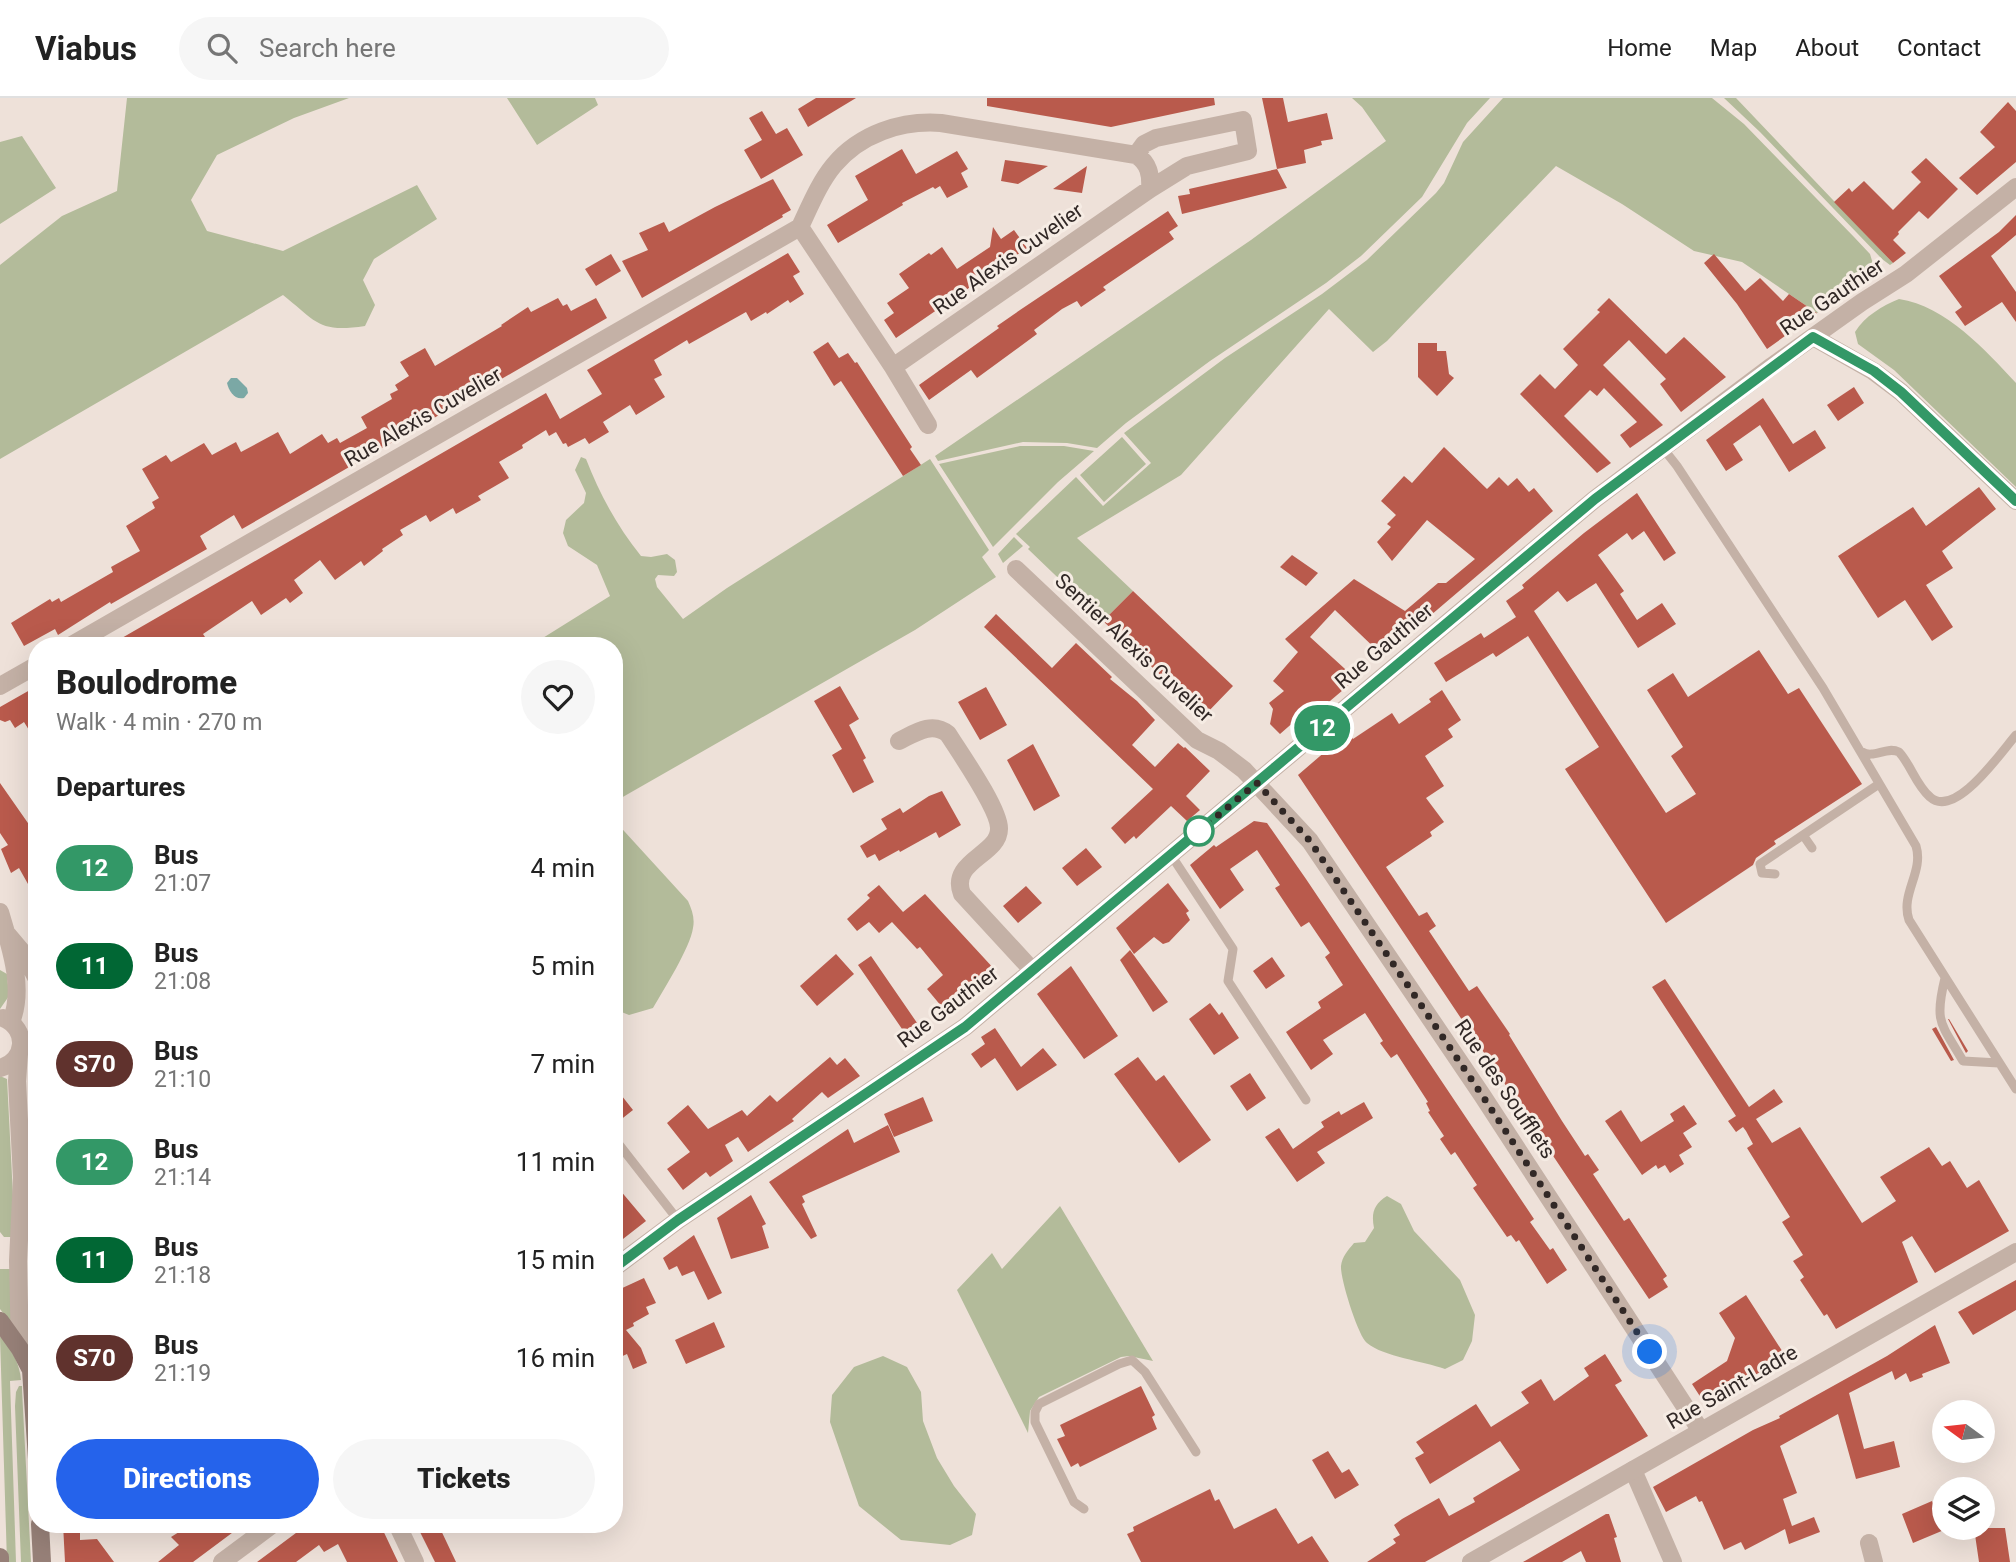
<!DOCTYPE html>
<html lang="en">
<head>
<meta charset="utf-8">
<style>
	:root { --surface:#fff; --page:#f6f6f6; --text:#222; --muted:#767676; --line:#e0e0e0; --accent:#2563eb }
	body { margin:0; font-family:Roboto,sans-serif; background:var(--page); color:var(--text); height:100vh; display:flex; flex-direction:column; font-size:26px; white-space:nowrap }
	* { box-sizing:border-box; margin:0 }
	p { font-size:23px; color:var(--muted) }
	.icon { flex:none; width:38px; height:38px; fill:none; stroke:currentColor; stroke-width:2; stroke-linecap:round; stroke-linejoin:round }
	.map { position:relative; flex:1; overflow:hidden }
	.panel { position:absolute; left:28px; top:539px; width:595px; height:896px; display:flex; flex-direction:column; background:var(--surface); border-radius:28px; box-shadow:0 7px 28px #0002 }
	.panel>* { flex:none }
	.badge { padding:0 14px; border-radius:23px; font-size:24px; line-height:46px }
	.needle { width:46px; rotate:285deg }
	.fabs { position:absolute; left:1932px; top:1302px; display:grid; gap:14px }
	.fabs a { display:grid; place-items:center; width:63px; height:63px; border-radius:50%; background:var(--surface); box-shadow:0 7px 28px #0002; font-size:35px }
	.you { position:absolute; width:35px; height:35px; margin:-18px; border:5px solid #fff; border-radius:50%; background:#1a73e8; box-shadow:0 0 0 10px #1a73e833 }
	.map>.badge { position:absolute; translate:-50% -50%; box-shadow:0 0 0 4px #fff }
	h2 { padding:0 28px; font-size:26px; line-height:63px }
	.round { display:grid; place-items:center; flex:none; width:74px; height:74px; border-radius:37px; background:var(--page) }
	.overview { display:flex; align-items:center; justify-content:space-between; height:119px; padding:0 28px }
	h1 { font-size:33px; font-weight:800; line-height:52px }
	.action { display:flex; gap:14px; margin-top:auto; padding:14px 28px }
	.action a { flex:1; height:80px; border-radius:42px; background:var(--accent); color:#fff; font-size:28px; font-weight:800; line-height:80px; text-align:center }
	.action a+a { background:var(--page); color:var(--text) }
	ul { padding:0; list-style:none }
	li { display:flex; align-items:center; gap:21px; height:98px; padding:0 28px }
	li div { flex:1 }
	li b { display:block; font-size:26px }
	li em { font-style:normal }
	li .badge { min-width:77px; font-weight:700; text-align:center }
	header { display:flex; align-items:center; gap:42px; box-sizing:border-box; height:98px; padding:0 35px; background:var(--surface); border-bottom:2px solid var(--line) }
	header strong { font-size:33px }
	nav { display:flex; gap:38px; margin-inline-start:auto; font-size:24px }
	.search { width:490px; height:63px; background:var(--page); display:flex; align-items:center; gap:18px; box-sizing:border-box; padding:0 24px; border-radius:38px; color:var(--muted); font-size:26px }
	.map>svg:first-child { display:block }
	.green { fill:#b3bb9a }
	.water { fill:#7ba8a5 }
	.building { fill:#b95a4c }
	.lines { fill:none; stroke-linecap:round; stroke-linejoin:round }
	.service { stroke:#c4b1a6; stroke-width:9 }
	.minor { stroke:#c4b1a6; stroke-width:18 }
	.tertiary { stroke:#c4b1a6; stroke-width:18 }
	.secondary { stroke:#978078; stroke-width:18 }
	.line-casing { stroke:#fff; stroke-width:16 }
	.line { stroke:#339867; stroke-width:10 }
	.walk { stroke:#312826; stroke-width:7; stroke-dasharray:0 12.6 }
	.stop-dot { fill:#fff; stroke:#339867; stroke-width:3.5 }
	.labels { text-anchor:middle; stroke-width:6; stroke-linejoin:round; paint-order:stroke }
	.street-label { font-size:21px; fill:#312826; stroke:#f6ece4 }
</style>
</head>
<body>
<header>
<strong>Viabus</strong>
<div class="search"><svg class="icon" aria-label="search" viewBox="0 0 24 24"><circle cx="10" cy="10" r="6"/><path d="M15 15l6 6"/></svg>Search here</div>
<nav><a>Home</a><a>Map</a><a>About</a><a>Contact</a></nav>
</header>
<div class="map">
<svg width="2016" height="1464" viewBox="0 0 2016 1464">
	<rect width="100%" height="100%" fill="#eee1d9"/>
	<path class="green" d="M127,0H349L294,20L217,57L191,102L207,133L283,153L417,87L437,121L374,161L363,182L375,207L365,228C318,235 317,224 283,197L0,361V167L62,118L117,93Z
		M507,0H595L598,7L537,47Z
		M1352,0H1490L1467,25L1422,99L1361,158L1326,185L1210,263L1126,325L1097,350L1067,345L1023,344L938,363L935,358L1251,142L1386,43L1362,9Z
		M1503,0H1712L1744,26L1854,139L1870,156L1876,176L1817,215L1742,164L1694,153L1622,106L1556,68L1387,243L1373,254L1329,211L1181,377L1077,440L1133,493L1103,523L1028,451L1030,449L1016,436L1076,379L1103,408L1151,365L1124,335L1225,260L1322,196L1367,162L1436,95L1444,85L1463,44Z
		M1724,0H1736L1893,165L1890,167L1882,161L1760,34Z
		M22,38L56,90L0,126V44Z
		M1899,201C1946,208 1985,252 2016,285V389L1894,272L1858,246L1855,234C1865,218 1882,208 1899,201Z
		M1122,339L1146,366L1104,404L1080,377Z
		M1020,348H1064L1094,353L1058,384L993,449L939,366Z
		M581,359L586,361C600,397 617,428 641,458L651,459L667,456L675,462L677,474L674,478L658,477L655,481L657,489L683,521L727,490L930,361L989,452L982,459L996,479L915,532L614,704V548H530L610,498L597,467L568,448L563,435L566,422L584,405L586,395L575,372Z
		M1014,439L1023,448L1003,465L998,456Z
		M614,722L688,803C692,812 695,820 693,830C690,850 664,891 653,910L629,917L614,911Z
		M0,872L7,876L9,898L0,911Z
		M0,978L7,981L15,1137L12,1139H4L0,1134Z
		M1387,1098L1401,1106L1414,1133L1460,1182L1475,1217L1472,1243L1463,1262L1445,1271C1423,1263 1384,1259 1367,1245C1358,1238 1340,1180 1341,1168C1342,1159 1348,1152 1354,1145L1365,1144L1374,1130C1371,1115 1374,1106 1387,1098Z
		M1060,1108L1153,1263L1129,1258L1121,1259L1039,1299L1030,1313L1028,1335L957,1192L992,1155L1002,1171Z
		M0,1171H11L12,1227L0,1211Z
		M0,1239L4,1240C12,1254 20,1266 21,1282L10,1283L16,1464H7Z
		M883,1258L907,1269L921,1294L923,1323L937,1360L954,1388L976,1416L972,1437L950,1447L901,1442L859,1408L830,1324L832,1297L854,1269Z
		M19,1288H22V1292L31,1464H21L15,1308L16,1294Z"/>
	<path class="water" d="M231,280H237L247,290L248,295L244,300C234,302 229,293 227,285Z"/>
	<path class="building" d="M816,0H856L808,29L798,11Z
		M987,0H1214L1215,7L1111,29L987,8Z
		M1262,0H1283L1288,24L1327,15L1333,41L1321,43L1322,47L1304,52L1306,65L1277,71L1287,90L1182,116L1178,98L1190,96L1189,91L1277,71Z
		M2008,4L2016,13V64L1977,97L1959,80L1995,49L1980,34Z
		M762,13L776,36L787,30L803,57L761,81L744,52L762,42L749,20Z
		M902,51L916,76L957,53L968,71L961,75L968,89L947,100L940,88L935,91L933,89L902,105L903,107L838,145L827,127L868,102L855,78Z
		M1926,60L1958,91L1928,121L1919,113L1898,134L1899,136L1893,142L1906,155L1893,165L1834,104L1849,90L1852,94L1864,83L1893,112L1921,84L1911,74Z
		M1005,62L1020,64L1048,68L1018,86L1001,83Z
		M1087,68L1082,95L1053,91Z
		M773,81L791,112L782,117L783,119L642,200L622,163L648,152L639,135L664,124L669,134L715,109Z
		M1168,113L1178,128L1169,134L1174,141L1103,189L1106,192L1081,209L1077,203L1062,211L1034,232L1037,236L977,280L971,272L929,302L919,287L999,230L997,228L1020,212Z
		M2016,117V137L1991,158L2016,194V224L2002,204L1965,228L1955,214L1962,209L1939,178L1999,134Z
		M993,129L1001,141L1014,132L1027,150L896,240L884,222L894,215L887,205L909,190L899,176L929,155L931,157L942,149L957,171L990,149Z
		M788,155L800,174L793,178L804,196L790,205L788,202L767,216L766,214L751,223L746,214L689,246L687,242L654,262L662,277L654,281L665,299L636,317L630,307L603,324L609,334L589,346L585,340L568,349L566,345L563,346L556,334L549,338L546,332L522,347L523,350L499,364L509,380L478,398L481,402L456,416L453,410L430,424L426,417L400,432L403,437L382,451L383,453L364,468L361,463L335,482L320,462L294,482L303,495L290,505L286,500L261,517L252,503L203,536L211,548H108L546,295L560,321L602,296L587,272Z
		M611,156L621,173L596,188L585,171Z
		M1714,156L1745,193L1760,180L1783,203L1789,196L1817,215L1767,251L1737,206L1704,165Z
		M558,200L563,208L567,206L571,213L596,200L607,220L242,431L234,417L200,438L207,451L111,506L110,504L58,537L55,531L24,548L11,525L50,501L52,504L59,500L61,504L113,474L111,469L140,453L126,428L155,410L152,404L159,400L142,371L166,357L171,364L204,345L212,357L236,344L241,354L278,334L290,356L322,336L328,345L337,340L340,345L367,330L361,319L392,301L390,296L398,292L395,287L409,278L400,264L425,250L435,268L502,228L501,227L528,209L531,214Z
		M1609,200L1666,256L1684,239L1726,279L1681,314L1660,286L1666,281L1629,242L1603,267L1663,327L1630,350L1620,337L1637,324L1604,290L1597,298L1590,292L1564,318L1611,365L1597,375L1520,296L1540,276L1555,291L1578,267L1563,251L1600,214L1597,212Z
		M828,244L839,260L848,255L855,265L857,264L912,349L910,351L921,367L903,378L841,283L834,288L813,254Z
		M1418,245H1437V253H1446L1449,276L1454,280L1437,298L1418,279Z
		M1854,289L1864,305L1838,323L1827,307Z
		M1763,300L1793,346L1815,332L1826,350L1789,374L1760,327L1733,346L1743,362L1726,373L1706,342Z
		M1444,349L1487,391L1499,379L1508,388L1517,380L1529,394L1534,390L1553,413L1383,558L1335,512L1310,539L1356,581L1317,614L1312,608L1280,636L1270,626L1273,611L1269,605L1284,593L1273,583L1298,554L1285,541L1354,481L1405,513L1438,485H1446L1475,461L1427,422L1392,463L1377,444L1391,429L1387,426L1396,417L1381,403L1404,378L1412,385Z
		M1979,389L1996,411L1942,453L1953,470L1926,487L1953,529L1932,543L1905,502L1878,520L1838,458L1913,409L1926,428Z
		M1637,395L1676,455L1664,463L1644,433L1632,442L1627,435L1598,457L1624,493L1620,496L1637,522L1662,505L1676,526L1638,550L1596,485L1567,504L1558,493L1534,513L1666,715L1696,696L1671,658L1683,649L1647,592L1673,575L1688,599L1759,552L1788,596L1799,590L1862,686L1774,743L1776,746L1756,760L1753,767L1666,825L1565,671L1599,649L1528,538L1496,559L1493,555L1446,584L1434,565L1481,535L1484,540L1516,519L1506,503L1524,490L1522,487L1584,435Z
		M1292,457L1318,475L1306,488L1280,469Z
		M1133,493L1233,588L1204,618L1103,523Z
		M996,516L1052,570L1076,545L1112,579L1110,581L1137,603L1155,622L1132,647L1155,669L1178,645L1184,650L1185,649L1210,673L1186,698L1200,712L1187,723L1171,708L1136,741L1134,738L1125,746L1111,730L1153,691L984,529Z
		M37,588V645L24,624L15,630L10,622L5,624L0,622V609Z
		M840,588L859,621L849,627L866,660L863,662L874,684L853,695L832,657L842,651L814,603Z
		M986,589L1007,627L980,642L958,604Z
		M1442,592L1461,622L1448,631L1453,639L1425,658L1444,688L1426,700L1444,724L1430,734L1432,738L1386,769L1419,818L1427,814L1436,828L1429,833L1469,893L1477,888L1510,936L1509,937L1562,1023L1585,1058L1588,1056L1599,1072L1593,1076L1614,1108L1624,1123L1629,1120L1667,1178L1663,1181L1668,1189L1649,1201L1298,677L1348,634L1353,641L1392,615L1399,626L1431,604L1429,601Z
		M1033,646L1060,698L1034,713L1007,662Z
		M0,685L37,738V802L19,770L11,775L1,751L8,747L0,735Z
		M942,693L961,727L939,740L936,734L900,754L899,752L879,763L875,756L867,760L860,748L887,731L881,721L900,710L903,715L929,698Z
		M1254,723L1267,725L1306,781L1534,1121L1530,1124L1550,1152L1553,1150L1567,1172L1547,1186L1519,1142L1516,1144L1511,1137L1507,1139L1473,1090L1477,1087L1455,1054L1451,1057L1440,1041L1444,1038L1428,1014L1430,1013L1426,1005L1428,1004L1397,956L1391,960L1380,945L1383,943L1365,915L1323,942L1333,956L1311,972L1286,934L1321,910L1318,904L1343,887L1325,859L1330,855L1309,824L1301,829L1275,790L1280,787L1257,752L1230,771L1244,792L1220,811L1190,767L1214,747L1216,749Z
		M1086,750L1102,769L1077,788L1062,770Z
		M1168,785L1189,813L1186,815L1190,822L1169,844L1163,846L1154,839L1134,856L1116,830Z
		M879,787L903,814L925,796L996,873L947,915L927,891L943,877L920,849L917,851L892,824L879,835L869,824L857,833L847,821L870,800L867,797Z
		M1026,788L1042,805L1018,825L1003,808Z
		M1130,852L1168,904L1153,914L1120,862Z
		M836,856L854,876L817,908L800,888Z
		M871,858L924,935L911,944L858,867Z
		M1272,859L1285,878L1266,891L1253,873Z
		M1071,868L1118,938L1084,961L1037,896Z
		M1665,881L1749,1009L1774,991L1783,1004L1756,1021L1772,1045L1800,1029L1862,1125L1896,1103L1880,1079L1929,1049L1942,1068L1950,1063L1967,1090L1979,1082L2009,1133L1935,1175L1912,1138L1902,1144L1918,1184L1836,1231L1827,1216L1824,1218L1800,1182L1804,1179L1793,1163L1803,1157L1782,1124L1790,1119L1747,1050L1753,1046L1746,1033L1743,1029L1736,1034L1728,1023L1736,1018L1652,889Z
		M1210,905L1219,917L1222,914L1239,940L1214,957L1189,921Z
		M1948,921H1949L1968,953L1966,955Z
		M1936,929L1954,962L1951,963L1932,931Z
		M995,930L1021,969L1043,950L1057,967L1017,993L995,960L981,970L971,956L985,946L981,939Z
		M830,959L837,967L845,960L860,978L828,1000L822,994L792,1021L794,1023L748,1054L738,1039L725,1047L733,1063L710,1079L706,1074L683,1092L667,1071L690,1054L667,1025L688,1007L708,1031L742,1012L747,1018L770,997L777,1004Z
		M1138,959L1156,983L1164,977L1211,1042L1179,1065L1114,976Z
		M1250,975L1266,1000L1247,1013L1230,988Z
		M614,988L633,1012L614,1027Z
		M923,999L933,1023L894,1039L884,1016Z
		M1364,1004L1373,1020L1317,1054L1325,1065L1297,1084L1265,1039L1279,1030L1293,1051L1324,1029L1321,1024L1339,1013L1341,1017Z
		M1684,1007L1697,1026L1683,1035L1692,1049L1679,1057L1684,1066L1670,1075L1665,1067L1658,1071L1656,1067L1642,1077L1605,1023L1621,1012L1641,1044L1674,1023L1670,1016Z
		M888,1027L900,1054L802,1098L805,1104L802,1106L817,1138L811,1141L769,1084L848,1031L854,1045Z
		M614,1085L646,1123L614,1148Z
		M751,1097L766,1126L762,1128L769,1150L731,1161L717,1120Z
		M694,1137L722,1195L708,1202L694,1173L682,1178L677,1168L669,1172L663,1160Z
		M644,1180L656,1205L646,1209L649,1216L633,1225L634,1228L626,1232L641,1250L647,1265L633,1271L627,1256L614,1262V1198L620,1196L618,1192Z
		M2016,1182V1212L1973,1237L1958,1214Z
		M1746,1197L1786,1259L1705,1306L1692,1286L1727,1263L1735,1240L1719,1215Z
		M714,1224L725,1249L686,1266L675,1242Z
		M1935,1227L1950,1265L1922,1276L1923,1279L1910,1284L1906,1275L1895,1282L1892,1273L1849,1295L1864,1351L1894,1343L1900,1369L1856,1381L1838,1316L1780,1348L1797,1395L1783,1401L1792,1428L1814,1419L1820,1434L1789,1446L1785,1431L1745,1452L1741,1444L1724,1452L1702,1403L1699,1404L1696,1398L1666,1414L1653,1389L1753,1332L1780,1320L1779,1318L1887,1258Z
		M1605,1256L1622,1283L1615,1287L1648,1338L1425,1464H1367L1396,1445L1393,1441L1400,1437L1394,1427L1402,1421L1439,1400L1449,1418L1475,1404L1473,1400L1478,1397L1520,1372L1500,1343L1430,1386L1415,1360L1424,1355L1416,1344L1476,1306L1491,1329L1529,1305L1521,1294L1541,1281L1554,1303L1589,1278L1584,1270Z
		M1141,1288L1155,1317L1152,1319L1157,1331L1080,1369L1078,1365L1071,1369L1057,1341L1065,1338L1060,1327Z
		M1328,1353L1342,1375L1349,1371L1359,1387L1335,1401L1312,1362Z
		M1210,1391L1215,1403L1219,1401L1234,1431L1276,1410L1298,1446L1312,1438L1329,1464H1141L1127,1436L1134,1433L1133,1429Z
		M1932,1403L1944,1432L1913,1445L1902,1416Z
		M1606,1416H1609L1617,1439L1614,1440L1621,1464H1586L1581,1453L1562,1464H1523Z
		M63,1426H80V1442L97,1441L114,1464H65Z
		M173,1426H244L193,1464H158L179,1447L171,1439L179,1434Z
		M308,1426H380L398,1464H347L338,1446L324,1454L319,1447L296,1464H257Z
		M416,1426H438L456,1464H435Z
		M1974,1430H2005L2010,1464H1979Z"/>
	<g class="lines">
		<path class="service" d="M1662,349L1677,368L1823,590L1916,748C1924,774 1900,796 1909,822L2016,991
			M1862,654C1874,661 1886,648 1899,654C1911,667 1916,687 1930,699C1955,722 2001,654 2016,637
			M1803,737L1879,686
			M1171,757L1233,851L1228,883L1306,1002
			M1775,776L1762,775L1760,766L1803,737L1812,750
			M1945,880C1934,925 1941,925 1963,963L1999,965
			M614,1040L678,1122
			M1084,1411L1074,1404L1035,1324V1314L1039,1306L1119,1266L1132,1262L1145,1274L1196,1354"/>
		<path class="minor" d="M1136,57L1144,46L1156,40L1243,22L1248,53L1187,68L1150,91
			M1813,239L1873,273L1901,294L2016,403
			M893,269L928,327
			M1016,471L1197,642L1219,653L1244,672L1310,743L1482,997L1701,1333
			M70,548L800,129C810,108 819,85 834,67C860,36 901,22 941,25L1136,57C1149,65 1151,77 1150,91L893,269L800,129
			M0,588L37,567
			M899,643C915,635 932,623 948,636C960,655 1000,712 999,731C999,757 949,763 962,796L1033,873
			M0,814C10,848 25,890 11,924
			M8,837L24,856L37,881
			M19,956L17,983L22,1080L18,1163L20,1251
			M0,970C26,963 29,931 3,920
			M614,1170L678,1122L965,929L1595,401L1772,268L1862,204L1906,176L2016,89
			M1633,1372L1673,1464
			M397,1426L415,1464
			M1869,1445L1874,1464
			M222,1464L273,1426"/>
		<path class="tertiary" d="M1471,1464L2016,1154"/>
		<path class="secondary" d="M0,1223L20,1251L31,1272L37,1361
			M40,1426L42,1464
			M0,1459V1464"/>
	</g>
	<g class="lines">
		<defs>
			<path id="line" d="M614,1170L678,1122L965,929L1595,401L1813,239L1874,273L1901,294L2016,403"/>
		</defs>
		<use href="#line" class="line-casing"/>
		<use href="#line" class="line"/>
		<path class="walk" d="M1199,733L1257,685L1310,743L1482,997L1650,1254"/>
	</g>
	<circle class="stop-dot" cx="1199" cy="733" r="14"/>
	<g class="labels">
		<g class="street-label">
			<text transform="translate(1008 161) rotate(-35)" y="7">Rue Alexis Cuvelier</text>
			<text transform="translate(1832 199) rotate(-34)" y="7">Rue Gauthier</text>
			<text transform="translate(423 319) rotate(-30)" y="7">Rue Alexis Cuvelier</text>
			<text transform="translate(1384 548) rotate(-40)" y="7">Rue Gauthier</text>
			<text transform="translate(1134 550) rotate(43)" y="7">Sentier Alexis Cuvelier</text>
			<text transform="translate(948 909) rotate(-37)" y="7">Rue Gauthier</text>
			<text transform="translate(1505 991) rotate(56)" y="7">Rue des Soufflets</text>
			<text transform="translate(1732 1289) rotate(-30)" y="7">Rue Saint-Ladre</text>
		</g>
	</g>
</svg>
<div class="fabs">
<a><svg class="needle" viewBox="-14 -14 28 28"><path d="M0-13l5 13h-10z" fill="#e53935"/><path d="M0 13l5-13h-10z" fill="#767676"/></svg></a>
<a><svg class="icon" aria-label="layers" viewBox="0 0 24 24"><path d="M12 4l9 5-9 5-9-5zM3 14l9 5 9-5"/></svg></a>
</div>
<div class="you" style="left:1650px;top:1254px"></div>
<b class="badge" style="left:1322px;top:630px;background:#339867;color:#fff">12</b>
<section class="panel">
<div class="overview"><div><h1>Boulodrome</h1><p>Walk · 4 min · 270 m</p></div><a class="round"><svg class="icon" aria-label="heart" viewBox="0 0 24 24"><path d="M12 20l-8-8c-3-5 5-10 8-4 3-6 11-1 8 4z"/></svg></a></div>
<h2>Departures</h2>
<ul>
<li><span class="badge" style="background:#339867;color:#fff">12</span><div><b>Bus</b><p>21:07</p></div><em>4 min</em></li>
<li><span class="badge" style="background:#016734;color:#fff">11</span><div><b>Bus</b><p>21:08</p></div><em>5 min</em></li>
<li><span class="badge" style="background:#60322d;color:#fff">S70</span><div><b>Bus</b><p>21:10</p></div><em>7 min</em></li>
<li><span class="badge" style="background:#339867;color:#fff">12</span><div><b>Bus</b><p>21:14</p></div><em>11 min</em></li>
<li><span class="badge" style="background:#016734;color:#fff">11</span><div><b>Bus</b><p>21:18</p></div><em>15 min</em></li>
<li><span class="badge" style="background:#60322d;color:#fff">S70</span><div><b>Bus</b><p>21:19</p></div><em>16 min</em></li>
</ul>
<div class="action"><a>Directions</a><a>Tickets</a></div>
</section>
</div>
</body>
</html>
